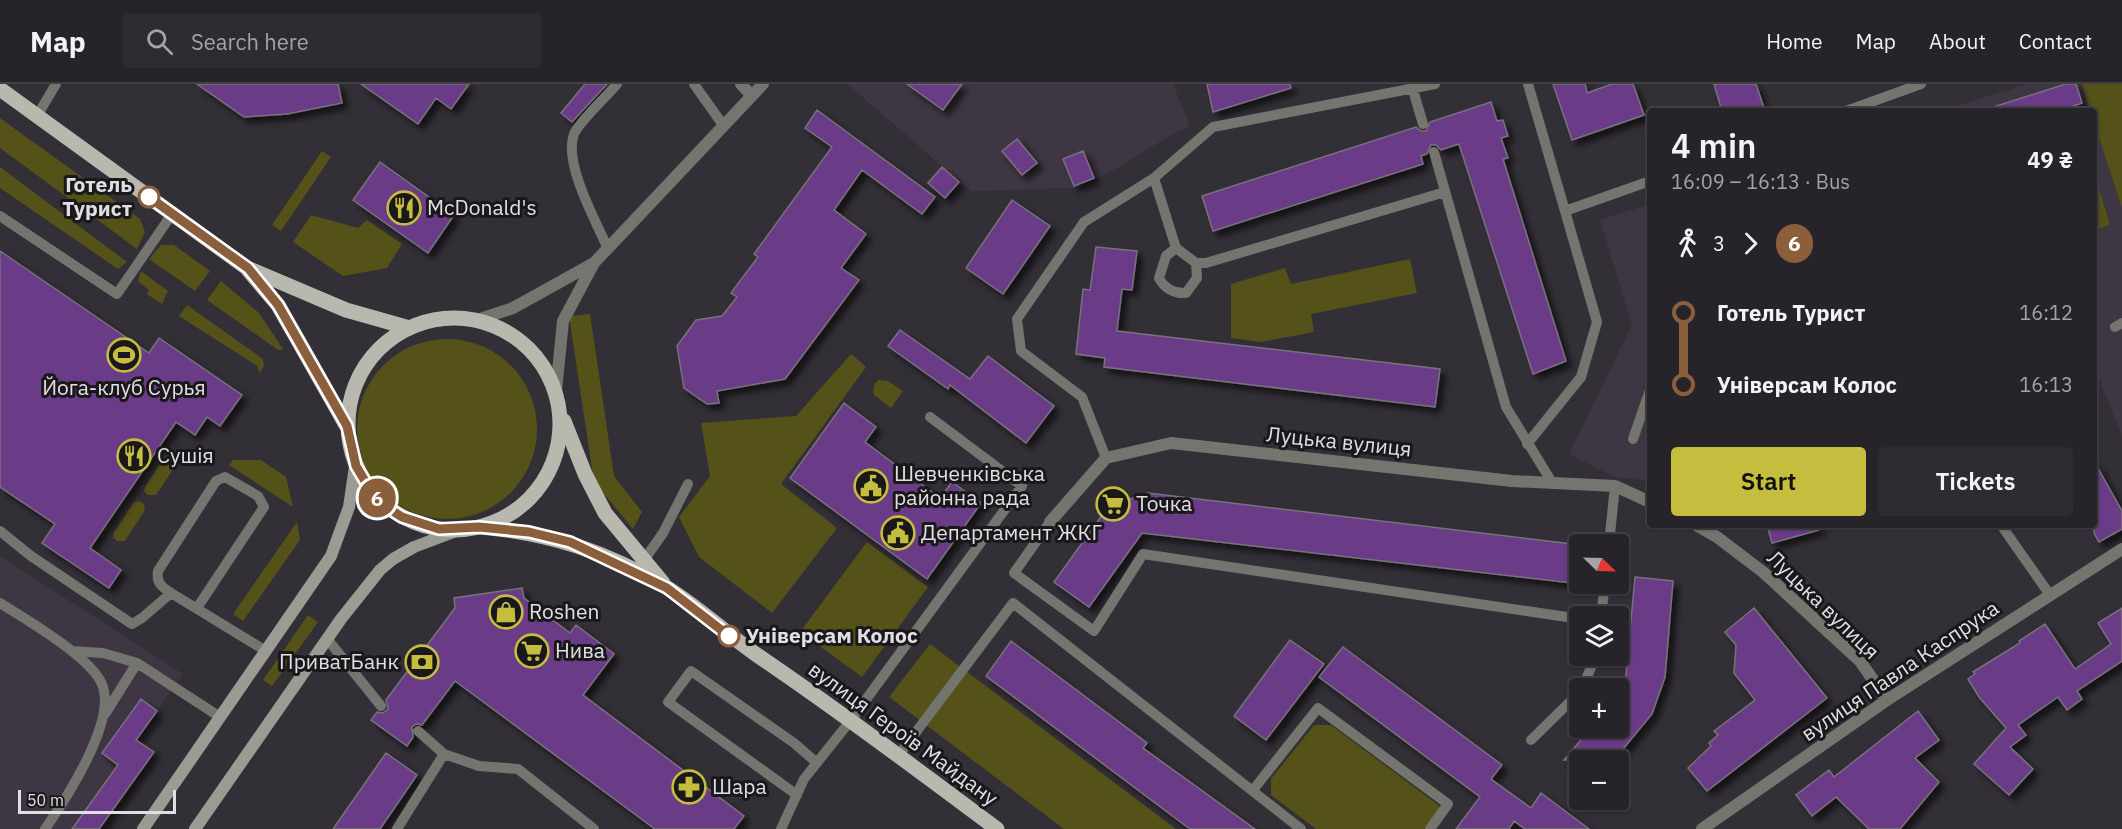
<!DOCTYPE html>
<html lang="en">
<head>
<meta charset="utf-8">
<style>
	:root { --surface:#262329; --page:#2e2b31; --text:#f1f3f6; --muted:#a4a4a8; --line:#424046; --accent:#c4bd3e }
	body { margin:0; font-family:"IBM Plex Sans",sans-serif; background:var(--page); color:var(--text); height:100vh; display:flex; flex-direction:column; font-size:22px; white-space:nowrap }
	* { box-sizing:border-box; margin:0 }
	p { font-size:20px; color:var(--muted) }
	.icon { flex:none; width:33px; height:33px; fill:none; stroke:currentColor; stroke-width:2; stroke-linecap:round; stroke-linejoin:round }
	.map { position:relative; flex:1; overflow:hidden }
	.side { position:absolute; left:1647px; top:24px; width:450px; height:420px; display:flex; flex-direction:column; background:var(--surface); border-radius:6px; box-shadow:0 2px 4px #0004,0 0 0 2px var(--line) }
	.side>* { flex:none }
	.badge { padding:0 12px; border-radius:20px; font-size:21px; line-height:39px }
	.needle { width:39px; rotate:113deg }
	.buttons { position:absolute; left:1569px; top:450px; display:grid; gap:12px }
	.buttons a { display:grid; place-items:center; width:60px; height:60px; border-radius:6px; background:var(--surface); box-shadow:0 2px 4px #0004,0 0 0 2px var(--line); font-size:30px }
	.scale { position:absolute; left:18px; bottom:15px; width:158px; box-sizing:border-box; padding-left:6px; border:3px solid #e2dfe4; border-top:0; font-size:16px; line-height:21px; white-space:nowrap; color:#e2dfe4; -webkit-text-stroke:4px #1a181b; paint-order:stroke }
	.map>.badge { position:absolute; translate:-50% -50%; box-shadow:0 0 0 3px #fff }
	.legs { display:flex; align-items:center; gap:9px; height:66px; padding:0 24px; font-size:20px }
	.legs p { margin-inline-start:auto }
	.overview { display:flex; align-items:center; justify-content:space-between; height:102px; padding:0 24px }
	h1 { font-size:33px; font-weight:600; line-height:45px }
	.cta { display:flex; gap:12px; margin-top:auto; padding:12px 24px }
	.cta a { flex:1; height:69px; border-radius:6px; background:var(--accent); color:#111; font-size:24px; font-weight:600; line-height:69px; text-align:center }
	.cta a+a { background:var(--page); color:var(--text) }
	ul { padding:0 24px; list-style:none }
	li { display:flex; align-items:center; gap:21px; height:72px; font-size:22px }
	li i { display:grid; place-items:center; width:9px; height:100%; margin:0 8px; background:currentColor }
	li i::after { content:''; width:15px; height:15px; margin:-8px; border:4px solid; border-radius:50%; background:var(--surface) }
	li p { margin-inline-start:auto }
	li:first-child i { background:linear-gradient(#0000 50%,currentColor 0) }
	li:last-child i { background:linear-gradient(currentColor 50%,#0000 0) }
	header { display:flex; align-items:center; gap:36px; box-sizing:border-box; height:84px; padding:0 30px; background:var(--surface); border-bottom:2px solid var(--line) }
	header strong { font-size:28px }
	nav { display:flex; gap:33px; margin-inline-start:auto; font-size:21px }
	.search { width:420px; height:54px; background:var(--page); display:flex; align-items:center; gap:15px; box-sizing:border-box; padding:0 21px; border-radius:6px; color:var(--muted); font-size:22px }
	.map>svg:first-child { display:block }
	.built { fill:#3e3643 }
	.green { fill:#545119 }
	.building { fill:#6b3b86; stroke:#77727b; stroke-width:1.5; filter:url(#shadow) }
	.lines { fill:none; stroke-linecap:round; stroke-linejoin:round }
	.service { stroke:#757570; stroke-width:10 }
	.minor { stroke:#757570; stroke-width:12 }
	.tertiary { stroke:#757570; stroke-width:12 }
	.secondary { stroke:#9b9a93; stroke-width:12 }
	.primary { stroke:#b8b8af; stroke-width:15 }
	.line-1-casing { stroke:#fff; stroke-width:14 }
	.line-1 { stroke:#8b5e3c; stroke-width:9 }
	.stop-1-dot { fill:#fff; stroke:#8b5e3c; stroke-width:3 }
	.labels { text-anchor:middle; stroke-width:6; stroke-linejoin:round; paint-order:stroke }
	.stop-label { font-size:21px; font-weight:bold; fill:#e2dfe4; stroke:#1a181b; text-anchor:end }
	.poi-label { font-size:21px; fill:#e2dfe4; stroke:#1a181b; text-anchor:start }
	.street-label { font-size:21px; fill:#e2dfe4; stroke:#1a181b }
</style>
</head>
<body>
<header>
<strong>Map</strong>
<div class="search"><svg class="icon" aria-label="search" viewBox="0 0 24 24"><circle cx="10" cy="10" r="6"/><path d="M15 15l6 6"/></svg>Search here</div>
<nav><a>Home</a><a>Map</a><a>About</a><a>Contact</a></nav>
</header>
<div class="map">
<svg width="2122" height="745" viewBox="0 0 2122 745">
	<defs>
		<filter id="shadow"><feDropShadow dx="5.5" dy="5.5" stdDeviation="3" flood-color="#0009"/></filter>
	</defs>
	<rect width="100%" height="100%" fill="#332f37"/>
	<path class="built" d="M847,0H1173L1190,43L1178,47L1110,88L1075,104L971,107Z
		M2027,0H2122V353L2094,281V27H1940Z
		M1650,120V397L1615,393L1569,370L1632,241L1600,136Z
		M0,472L183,590L72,745H0Z"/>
	<path class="green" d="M2082,0H2122V124L2094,38V27H2090Z
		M0,34L140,135L145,148L137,165L0,64Z
		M322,67L331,73L281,147L272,141Z
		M0,83L127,178L118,185L0,104Z
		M2094,87L2110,141L2094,146Z
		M311,131L358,144L367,136L402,160L387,184L343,192L293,158Z
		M161,161H174L210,187L195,207L149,175Z
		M1410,175L1417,209L1311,230L1314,248L1260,258L1231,254V200L1285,184L1291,200Z
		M141,187L168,207L162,220L147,210L149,206L138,197Z
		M221,197L259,229L283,265L278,266L207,216Z
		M187,221L263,275L264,282L260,289L257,282L179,232Z
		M590,230L614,392L642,428L633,445L594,398L569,232Z
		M357 345a90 90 0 1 1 180 0a90 90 0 1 1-180 0Z
		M851,270L866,283L781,400L837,444L772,529L699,473L679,433L710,392L701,339L796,332Z
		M878,296L888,297L903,307L891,324L873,310L874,301Z
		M170,371L177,376L176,381L156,411H148L144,407L145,403L165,372Z
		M233,376H261L286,393L293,423L229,381Z
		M139,417L144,420L145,426L125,457H117L113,453L114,448L134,418Z
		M297,438L300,456L243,537L233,530Z
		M867,458L928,503L862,593L800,548Z
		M308,531L318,538L272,602L263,596Z
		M930,560L1176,745H1064L889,613Z
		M1314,641H1331L1441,723L1424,745H1316L1271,711V695Z"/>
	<path class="building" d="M197,0H338L342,19L287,30L244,33Z
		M361,0H469L451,25L436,14L418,40Z
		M585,0H607L572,38L561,29Z
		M907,0H962L943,26Z
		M1207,0H1290L1291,4L1213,28Z
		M1553,0H1585L1587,9L1612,0H1633L1644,31L1572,56Z
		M1714,0H1756L1765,27H1722Z
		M2066,0H2076L2082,19L2059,27H1993V23Z
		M1491,18L1497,37L1503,36L1508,52L1501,54L1508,74L1503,75L1566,277L1533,290L1459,60L1441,66L1436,61H1431L1427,70L1421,72L1423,80L1213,147L1202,112L1416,43L1421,47H1426L1430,38Z
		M817,26L935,113L922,130L862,86L834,126L866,150L841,184L859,196L785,295L717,307L719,319L707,320L684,304L677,262L696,236L722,232L737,213L731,209L758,173L754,170L832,63L805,44Z
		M1017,55L1037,79L1022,91L1002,67Z
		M1083,67L1094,94L1074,102L1063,75Z
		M380,78L454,131L428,169L353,116Z
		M942,83L959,98L945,114L928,99Z
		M1012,116L1050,142L1003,210L966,184Z
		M1096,163L1137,167L1132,206L1122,205L1117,247L1440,285L1435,323L1104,283L1105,274L1076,270L1083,205L1090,206Z
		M0,167L149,269L159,254L242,311L220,342L207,333L195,351L176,338L90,464L121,486L109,504L42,459L55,440L0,403Z
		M900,246L970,295L988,272L1054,322L1026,359L950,301L948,305L888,262Z
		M844,319L876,343L865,358L940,414L952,398L981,419L927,495L790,394Z
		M2094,377L2122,427V445L2099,458L2094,449Z
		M1148,409L1580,461V500L1142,449L1089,523L1054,498L1108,423Z
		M1767,441H1818L1819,446L1772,459Z
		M1635,493L1673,497L1665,593L1652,630L1614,676H1564L1591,644H1618V609L1625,601Z
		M522,504L524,514L570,549L576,541L614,570L583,611L744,732L734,745H655L455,597L422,641L416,640L412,643L413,653L407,662L371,636L377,628L383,629L388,625L386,616L455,524L454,514Z
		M1754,524L1827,614L1707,707L1688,684L1711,662L1709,659L1718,651L1714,647L1755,616L1734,589L1736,561L1725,548Z
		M2122,524V577L2077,607L2082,615L2067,626L2058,613L2018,641L2026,651L2010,663L2033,685L2009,711L1974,680L2006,644L1979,613L1968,595L1975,590L1973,588L2020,559L2019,557L2045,540L2075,585L2111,560L2098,539Z
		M1290,556L1324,580L1266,656L1234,632Z
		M1011,557L1147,659L1143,664L1255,745H1190L986,592Z
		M1343,563L1502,681L1491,695L1531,724L1541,709L1589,745H1525L1514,737L1509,745H1456L1480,713L1319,593Z
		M141,615L157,627L136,656L154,668L99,745H72L118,681L102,669Z
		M1918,627L1939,656L1915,674L1939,698L1900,745H1869L1836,713L1812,732L1796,711L1829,686L1834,693Z
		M386,669L417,691L380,745H333Z"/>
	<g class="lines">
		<path class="service" d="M694,0L723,41
			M1528,0L1565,127
			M1413,6L1423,40
			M1846,27L1921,0
			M37,32L56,0
			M1434,68L1506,323L1553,400
			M1154,94L1176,164
			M0,132L117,210L172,130
			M608,165C596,137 563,79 574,50C578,39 608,11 617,0
			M1196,179L1197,194L1186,209C1174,210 1164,204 1159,194L1166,172L1176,164L1196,179H1206L1445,108
			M2115,243L2122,239
			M1633,355L1650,306
			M1527,360L1581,293L1597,238L1565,127L1650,97
			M1106,374L1082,313L1021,267L1017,235L1084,138L1154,94L1213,43L1435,0
			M1050,438L1014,489L1094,547L1143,470L1580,535
			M2001,441L2050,511
			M0,447L31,472L132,540L142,534L171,509L266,567
			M1609,460L1615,402
			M644,476L663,449L688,400
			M171,509C162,503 156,499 158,487L216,397L225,393L258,412L264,423L197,524
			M0,519C25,535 95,575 103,603C115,640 66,715 45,745
			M1601,532L1605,500
			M328,556L381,622
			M72,567L103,569L137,579
			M1582,604L1596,572
			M105,630L137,579L220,633
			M418,647L444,670
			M1531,656L1580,608
			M898,672L1013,519L1301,745
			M1253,706L1318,624L1448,720L1430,745
			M797,711L668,618L691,587L794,659L816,678
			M397,745L444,670L479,682L518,685L594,745
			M781,745L804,695L851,636L1022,402L930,333"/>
		<path class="minor" d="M741,0L751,11
			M1050,438L1106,374L1171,359L1512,397L1615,402L1650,418
			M1696,441L1717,453L1763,488L1860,577L1887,616"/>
		<path class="tertiary" d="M474,237L513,224L594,179L763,0
			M556,307L563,237L594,179
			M1702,745L1887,616L2122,465"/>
		<path class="secondary" d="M143,745L331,472L349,423L355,382
			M195,745L341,535L380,486L393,475L414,463L459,446"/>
		<path class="primary" d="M0,5L247,184L346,226L406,243
			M249,187L278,221L346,341
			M348 340a106 106 0 1 1 212 0a106 106 0 1 1-212 0Z
			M564,337L585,390L605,429L663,499
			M482,443C552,450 605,467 666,503C698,523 727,550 757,571C839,627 918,686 997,745"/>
	</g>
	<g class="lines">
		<defs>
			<path id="line-1" d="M149,113L248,184L278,221L347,342L356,382L371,407L385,422L402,433L439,445L479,443L529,448L570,458L667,504L729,552"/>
		</defs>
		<use href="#line-1" class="line-1-casing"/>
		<use href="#line-1" class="line-1"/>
	</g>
	<defs>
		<symbol id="restaurant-ring" viewBox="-11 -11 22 22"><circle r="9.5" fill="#1a181b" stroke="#c4bd3e" stroke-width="1.5"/><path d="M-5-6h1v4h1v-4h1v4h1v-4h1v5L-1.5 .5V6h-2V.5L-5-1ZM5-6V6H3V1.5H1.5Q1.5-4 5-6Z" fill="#c4bd3e"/></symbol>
		<symbol id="stadium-ring" viewBox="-11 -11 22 22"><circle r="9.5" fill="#1a181b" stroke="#c4bd3e" stroke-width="1.5"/><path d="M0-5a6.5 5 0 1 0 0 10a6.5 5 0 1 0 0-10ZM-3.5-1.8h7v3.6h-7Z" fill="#c4bd3e"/></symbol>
		<symbol id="civic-ring" viewBox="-11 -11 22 22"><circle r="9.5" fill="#1a181b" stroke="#c4bd3e" stroke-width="1.5"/><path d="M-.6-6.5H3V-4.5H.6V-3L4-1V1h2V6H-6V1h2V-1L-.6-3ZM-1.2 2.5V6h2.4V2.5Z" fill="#c4bd3e"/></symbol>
		<symbol id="supermarket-ring" viewBox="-11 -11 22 22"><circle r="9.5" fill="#1a181b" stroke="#c4bd3e" stroke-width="1.5"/><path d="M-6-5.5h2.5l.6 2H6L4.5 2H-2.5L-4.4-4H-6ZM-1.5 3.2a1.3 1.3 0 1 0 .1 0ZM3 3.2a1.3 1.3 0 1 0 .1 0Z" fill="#c4bd3e"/></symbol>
		<symbol id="shop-ring" viewBox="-11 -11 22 22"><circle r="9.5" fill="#1a181b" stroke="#c4bd3e" stroke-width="1.5"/><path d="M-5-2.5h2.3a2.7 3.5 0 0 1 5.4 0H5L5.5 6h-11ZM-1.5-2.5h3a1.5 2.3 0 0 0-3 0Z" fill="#c4bd3e"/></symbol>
		<symbol id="bank-ring" viewBox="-11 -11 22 22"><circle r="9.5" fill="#1a181b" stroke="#c4bd3e" stroke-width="1.5"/><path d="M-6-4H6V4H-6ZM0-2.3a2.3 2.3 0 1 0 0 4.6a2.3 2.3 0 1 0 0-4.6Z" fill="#c4bd3e"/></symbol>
		<symbol id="pharmacy-ring" viewBox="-11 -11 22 22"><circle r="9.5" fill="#1a181b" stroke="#c4bd3e" stroke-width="1.5"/><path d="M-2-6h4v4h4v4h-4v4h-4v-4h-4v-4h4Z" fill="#c4bd3e"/></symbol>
	</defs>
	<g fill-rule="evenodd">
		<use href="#restaurant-ring" x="385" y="105" width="38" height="38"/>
		<use href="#stadium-ring" x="105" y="252" width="38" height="38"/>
		<use href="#restaurant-ring" x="115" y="353" width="38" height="38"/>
		<use href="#civic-ring" x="852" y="383" width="38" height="38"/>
		<use href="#supermarket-ring" x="1094" y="401" width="38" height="38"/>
		<use href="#civic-ring" x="879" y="430" width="38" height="38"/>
		<use href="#shop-ring" x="487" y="509" width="38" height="38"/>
		<use href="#supermarket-ring" x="513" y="548" width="38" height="38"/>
		<use href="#bank-ring" x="403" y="559" width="38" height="38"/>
		<use href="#pharmacy-ring" x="670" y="684" width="38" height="38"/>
	</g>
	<g class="stop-1-dot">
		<circle cx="149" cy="113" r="10"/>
		<circle cx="729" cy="552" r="10"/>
	</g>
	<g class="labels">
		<g class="stop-label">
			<text x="132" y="108">Готель<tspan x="132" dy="24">Турист</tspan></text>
			<text x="746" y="559" text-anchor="start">Універсам Колос</text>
		</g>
		<g class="poi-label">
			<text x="427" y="131">McDonald's</text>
			<text x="124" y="311" text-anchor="middle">Йога-клуб Сурья</text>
			<text x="157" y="379">Сушія</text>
			<text x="894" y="397">Шевченківська<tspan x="894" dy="24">районна рада</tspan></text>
			<text x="1136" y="427">Точка</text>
			<text x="921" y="456">Департамент ЖКГ</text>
			<text x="529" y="535">Roshen</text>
			<text x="555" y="574">Нива</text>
			<text x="399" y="585" text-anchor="end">ПриватБанк</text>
			<text x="712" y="710">Шара</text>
		</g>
		<g class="street-label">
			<text transform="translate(1339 358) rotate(6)" y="7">Луцька вулиця</text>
			<text transform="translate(1823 521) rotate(44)" y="7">Луцька вулиця</text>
			<text transform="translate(1900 587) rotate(-34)" y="7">вулиця Павла Каспрука</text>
			<text transform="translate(903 650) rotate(36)" y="7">вулиця Героїв Майдану</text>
		</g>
	</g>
</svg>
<div class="buttons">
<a><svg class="needle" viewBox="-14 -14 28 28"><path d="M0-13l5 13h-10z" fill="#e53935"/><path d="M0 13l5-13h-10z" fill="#a4a4a8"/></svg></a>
<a><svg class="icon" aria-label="layers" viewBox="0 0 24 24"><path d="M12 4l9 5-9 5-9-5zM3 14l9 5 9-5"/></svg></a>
<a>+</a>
<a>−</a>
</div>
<div class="scale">50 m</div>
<b class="badge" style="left:377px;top:414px;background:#8b5e3c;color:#fff">6</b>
<section class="side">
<div class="overview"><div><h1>4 min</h1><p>16:09 – 16:13 · Bus</p></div><b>49 ₴</b></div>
<div class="legs"><svg class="icon" aria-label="walk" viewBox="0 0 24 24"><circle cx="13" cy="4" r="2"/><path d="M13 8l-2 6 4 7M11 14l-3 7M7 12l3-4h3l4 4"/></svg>3<svg class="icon" aria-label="forward" viewBox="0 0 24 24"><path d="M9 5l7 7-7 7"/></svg><b class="badge" style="background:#8b5e3c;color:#fff">6</b></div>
<ul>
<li><i style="color:#8b5e3c"></i><b>Готель Турист</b><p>16:12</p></li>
<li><i style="color:#8b5e3c"></i><b>Універсам Колос</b><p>16:13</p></li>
</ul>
<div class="cta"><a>Start</a><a>Tickets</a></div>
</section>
</div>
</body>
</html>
